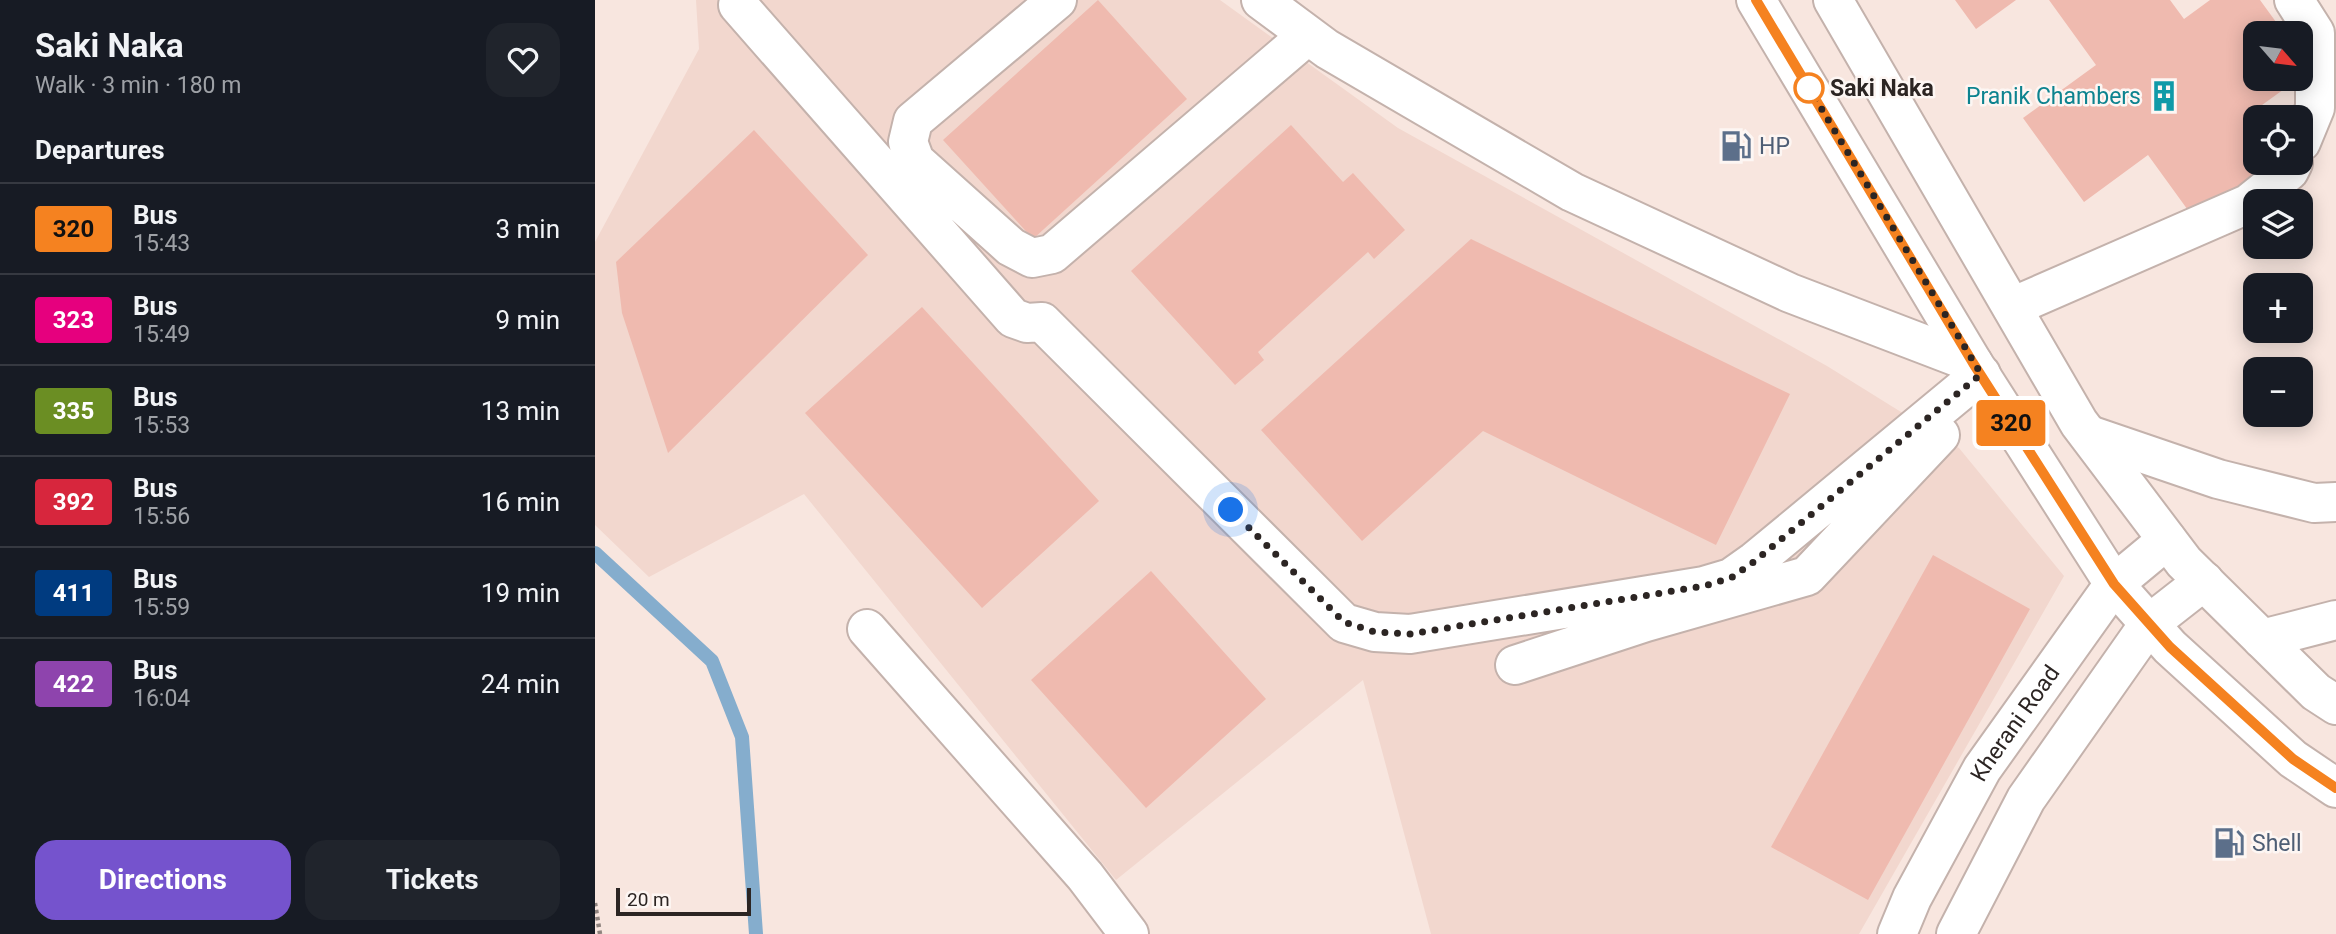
<!DOCTYPE html>
<html lang="en">
<head>
<meta charset="utf-8">
<style>
	:root { --surface:#171b24; --page:#20242c; --text:#f1f3f6; --muted:#9ea1a6; --line:#363941; --accent:#7553cd }
	body { margin:0; font-family:Roboto,sans-serif; background:var(--page); color:var(--text); height:100vh; display:flex; flex-direction:column; font-size:26px; white-space:nowrap }
	* { box-sizing:border-box; margin:0 }
	p { font-size:23px; color:var(--muted) }
	.icon { flex:none; width:38px; height:38px; fill:none; stroke:currentColor; stroke-width:2; stroke-linecap:round; stroke-linejoin:round }
	.map { position:relative; flex:1; overflow:hidden }
	.side { display:flex; flex-direction:column; background:var(--surface); width:595px }
	.side>* { flex:none }
	.badge { padding:0 14px; border-radius:5px; font-size:24px; line-height:46px }
	.needle { width:46px; rotate:118deg }
	.fabs { position:absolute; left:1648px; top:21px; display:grid; gap:14px }
	.fabs a { display:grid; place-items:center; width:70px; height:70px; border-radius:14px; background:var(--surface); box-shadow:0 4px 18px #0003; font-size:35px }
	.scale { position:absolute; left:21px; bottom:18px; width:135px; box-sizing:border-box; padding-left:7px; border:4px solid #2c2523; border-top:0; font-size:19px; line-height:24px; white-space:nowrap; color:#2c2523; -webkit-text-stroke:5px #fdf6f3; paint-order:stroke }
	.you { position:absolute; width:35px; height:35px; margin:-18px; border:5px solid #fff; border-radius:50%; background:#1a73e8; box-shadow:0 0 0 10px #1a73e833 }
	.map>.badge { position:absolute; translate:-50% -50%; box-shadow:0 0 0 4px #fff }
	h2 { padding:0 35px; font-size:26px; line-height:63px }
	.round { display:grid; place-items:center; flex:none; width:74px; height:74px; border-radius:21px; background:var(--page) }
	.summary { display:flex; align-items:center; justify-content:space-between; height:119px; padding:0 35px }
	h1 { font-size:33px; font-weight:700; line-height:52px }
	.primary-button { display:flex; gap:14px; margin-top:auto; padding:14px 35px }
	.primary-button a { flex:1; height:80px; border-radius:21px; background:var(--accent); color:#fff; font-size:28px; font-weight:700; line-height:80px; text-align:center }
	.primary-button a+a { background:var(--page); color:var(--text) }
	ul { padding:0; list-style:none }
	li { display:flex; align-items:center; gap:21px; height:91px; padding:0 35px; border-top:2px solid var(--line) }
	li div { flex:1 }
	li b { display:block; font-size:26px }
	li em { font-style:normal }
	li .badge { min-width:77px; font-weight:700; text-align:center }
	main { display:flex; flex:1; min-height:0 }
	.map>svg:first-child { display:block }
	.built { fill:#f2d7ce }
	.lines { fill:none; stroke-linecap:round; stroke-linejoin:round }
	.stream { stroke:#85adcd; stroke-width:14 }
	.building { fill:#efbaaf }
	.minor-casing { stroke:#c4b2ac; stroke-width:42 }
	.major-casing { stroke:#c4b2ac; stroke-width:42 }
	.path { stroke:#8f837e; stroke-width:4.5; stroke-dasharray:3.5 3.5; stroke-linecap:butt }
	.minor { stroke:#fff; stroke-width:38 }
	.major { stroke:#fff; stroke-width:38 }
	.line-casing { stroke:#fff; stroke-width:16 }
	.line { stroke:#f58220; stroke-width:10 }
	.walk { stroke:#2c2523; stroke-width:7; stroke-dasharray:0 12.6 }
	.stop-dot { fill:#fff; stroke:#f58220; stroke-width:3.5 }
	.labels { text-anchor:middle; stroke-width:5; stroke-linejoin:round; paint-order:stroke }
	.stop-label { font-size:23px; font-weight:bold; fill:#2c2523; stroke:#fdf6f3; text-anchor:start }
	.culture-label { font-size:23px; fill:#0d838f; stroke:#fdf6f3; text-anchor:end }
	.service-label { font-size:23px; fill:#4e5e75; stroke:#fdf6f3; text-anchor:start }
	.street-label { font-size:23px; fill:#2c2523; stroke:#fdf6f3 }
</style>
</head>
<body>
<main>
<section class="side">
<div class="summary"><div><h1>Saki Naka</h1><p>Walk · 3 min · 180 m</p></div><a class="round"><svg class="icon" aria-label="heart" viewBox="0 0 24 24"><path d="M12 20l-8-8c-3-5 5-10 8-4 3-6 11-1 8 4z"/></svg></a></div>
<h2>Departures</h2>
<ul>
<li><span class="badge" style="background:#f58220;color:#111">320</span><div><b>Bus</b><p>15:43</p></div><em>3 min</em></li>
<li><span class="badge" style="background:#e6007e;color:#fff">323</span><div><b>Bus</b><p>15:49</p></div><em>9 min</em></li>
<li><span class="badge" style="background:#6b8e23;color:#fff">335</span><div><b>Bus</b><p>15:53</p></div><em>13 min</em></li>
<li><span class="badge" style="background:#d7263d;color:#fff">392</span><div><b>Bus</b><p>15:56</p></div><em>16 min</em></li>
<li><span class="badge" style="background:#003b80;color:#fff">411</span><div><b>Bus</b><p>15:59</p></div><em>19 min</em></li>
<li><span class="badge" style="background:#8e44ad;color:#fff">422</span><div><b>Bus</b><p>16:04</p></div><em>24 min</em></li>
</ul>
<div class="primary-button"><a>Directions</a><a>Tickets</a></div>
</section>
<div class="map">
<svg width="1741" height="934" viewBox="0 0 1741 934">
	<rect width="100%" height="100%" fill="#f8e6df"/>
	<path class="built" d="M101,0H625L803,128L1232,366L1364,448L1469,576L1264,934H836L768,680L521,880L209,494L54,577L0,525V242L104,49Z"/>
	<g class="lines">
		<path class="stream" d="M0,553L117,661L147,737L161,934"/>
	</g>
	<path class="building" d="M503,0L592,99L438,239L348,140Z
		M1360,0H1421L1381,29Z
		M1454,0H1575L1589,19L1615,0H1665L1689,33H1661V79H1703L1656,113L1661,120V163H1688L1603,224L1553,155L1489,202L1428,118L1501,65Z
		M696,125L748,182L758,173L810,230L779,259L773,252L663,352L669,360L640,385L536,271Z
		M159,130L273,255L73,453L27,313L21,262Z
		M876,239L1195,394L1121,545L888,431L767,541L666,430Z
		M327,307L504,501L387,608L210,413Z
		M1338,555L1435,609L1273,900L1176,847Z
		M556,571L671,699L551,808L436,680Z"/>
	<g class="lines">
		<defs>
			<path id="minor" d="M462,0L318,121L313,142L320,161L416,247L437,258L457,254L713,35
				M666,0L732,49L977,192L1195,293L1378,363
				M1699,0L1720,33V108L1706,142
				M143,5L418,318L432,323L447,322L749,623L780,632L815,634L1109,586L1136,578L1160,561L1386,374
				M1417,307L1653,204L1694,171L1698,163
				M1494,435L1623,479L1719,503L1741,502
				M272,629L490,876L534,934
				M1667,639L1741,620
				M920,665L1051,622L1212,576L1345,435"/>
			<g id="major">
				<path d="M1161,0L1378,363L1519,584L1575,647L1698,759L1741,788"/>
				<path d="M1238,0L1484,423L1589,562L1721,692L1741,705"/>
				<path id="s1" d="M1302,934L1317,898L1387,769L1519,584L1572,540"/>
				<path d="M1361,934L1431,799L1554,624L1609,581"/>
			</g>
		</defs>
		<use href="#minor" class="minor-casing"/>
		<use href="#major" class="major-casing"/>
		<path class="path" d="M0,903L5,934"/>
		<use href="#minor" class="minor"/>
		<use href="#major" class="major"/>
	</g>
	<g class="lines">
		<defs>
			<path id="line" d="M1161,0L1378,363L1519,584L1575,647L1698,759L1741,788"/>
		</defs>
		<use href="#line" class="line-casing"/>
		<use href="#line" class="line"/>
		<path class="walk" d="M636,510L749,622L780,632L815,634L1109,586L1136,578L1160,561L1386,374L1214,88"/>
	</g>
	<defs>
		<symbol id="building-bare" viewBox="-9 -9 18 18"><path d="M-4-6H4V6H1V3H-1V6H-4ZM-2.5-4.3h1.7v1.8h-1.7ZM.8-4.3h1.7v1.8H.8ZM-2.5-1h1.7V.8h-1.7ZM.8-1h1.7V.8H.8Z" fill="#0f9aa8" stroke="#fdf6f3" stroke-width="2.5" paint-order="stroke"/></symbol>
		<symbol id="fuel-bare" viewBox="-9 -9 18 18"><path d="M-5.5-6h7V0h2V4h1.3V-2.5L3-4.5l.8-.8L6-3V5H2.5V1h-1V6h-7ZM-4.2-4.7v3.2H.2V-4.7Z" fill="#5c6f8a" stroke="#fdf6f3" stroke-width="2.5" paint-order="stroke"/></symbol>
	</defs>
	<g fill-rule="evenodd">
		<use href="#building-bare" x="1547" y="74" width="44" height="44"/>
		<use href="#fuel-bare" x="1119" y="124" width="44" height="44"/>
		<use href="#fuel-bare" x="1612" y="821" width="44" height="44"/>
	</g>
	<circle class="stop-dot" cx="1214" cy="88" r="14"/>
	<g class="labels">
		<g class="stop-label">
			<text x="1235" y="96">Saki Naka</text>
		</g>
		<g class="culture-label">
			<text x="1546" y="104">Pranik Chambers</text>
		</g>
		<g class="service-label">
			<text x="1164" y="154">HP</text>
			<text x="1657" y="851">Shell</text>
		</g>
		<g class="street-label">
			<text dy="8" stroke="none"><textPath href="#s1" startOffset="242">Kherani Road</textPath></text>
		</g>
	</g>
</svg>
<div class="fabs">
<a><svg class="needle" viewBox="-14 -14 28 28"><path d="M0-13l5 13h-10z" fill="#e53935"/><path d="M0 13l5-13h-10z" fill="#9ea1a6"/></svg></a>
<a><svg class="icon" aria-label="locate" viewBox="0 0 24 24"><circle cx="12" cy="12" r="6"/><path d="M12 2v4M12 18v4M2 12h4M18 12h4"/></svg></a>
<a><svg class="icon" aria-label="layers" viewBox="0 0 24 24"><path d="M12 4l9 5-9 5-9-5zM3 14l9 5 9-5"/></svg></a>
<a>+</a>
<a>−</a>
</div>
<div class="scale">20 m</div>
<div class="you" style="left:636px;top:510px"></div>
<b class="badge" style="left:1416px;top:423px;background:#f58220;color:#111">320</b>
</div>
</main>
</body>
</html>
